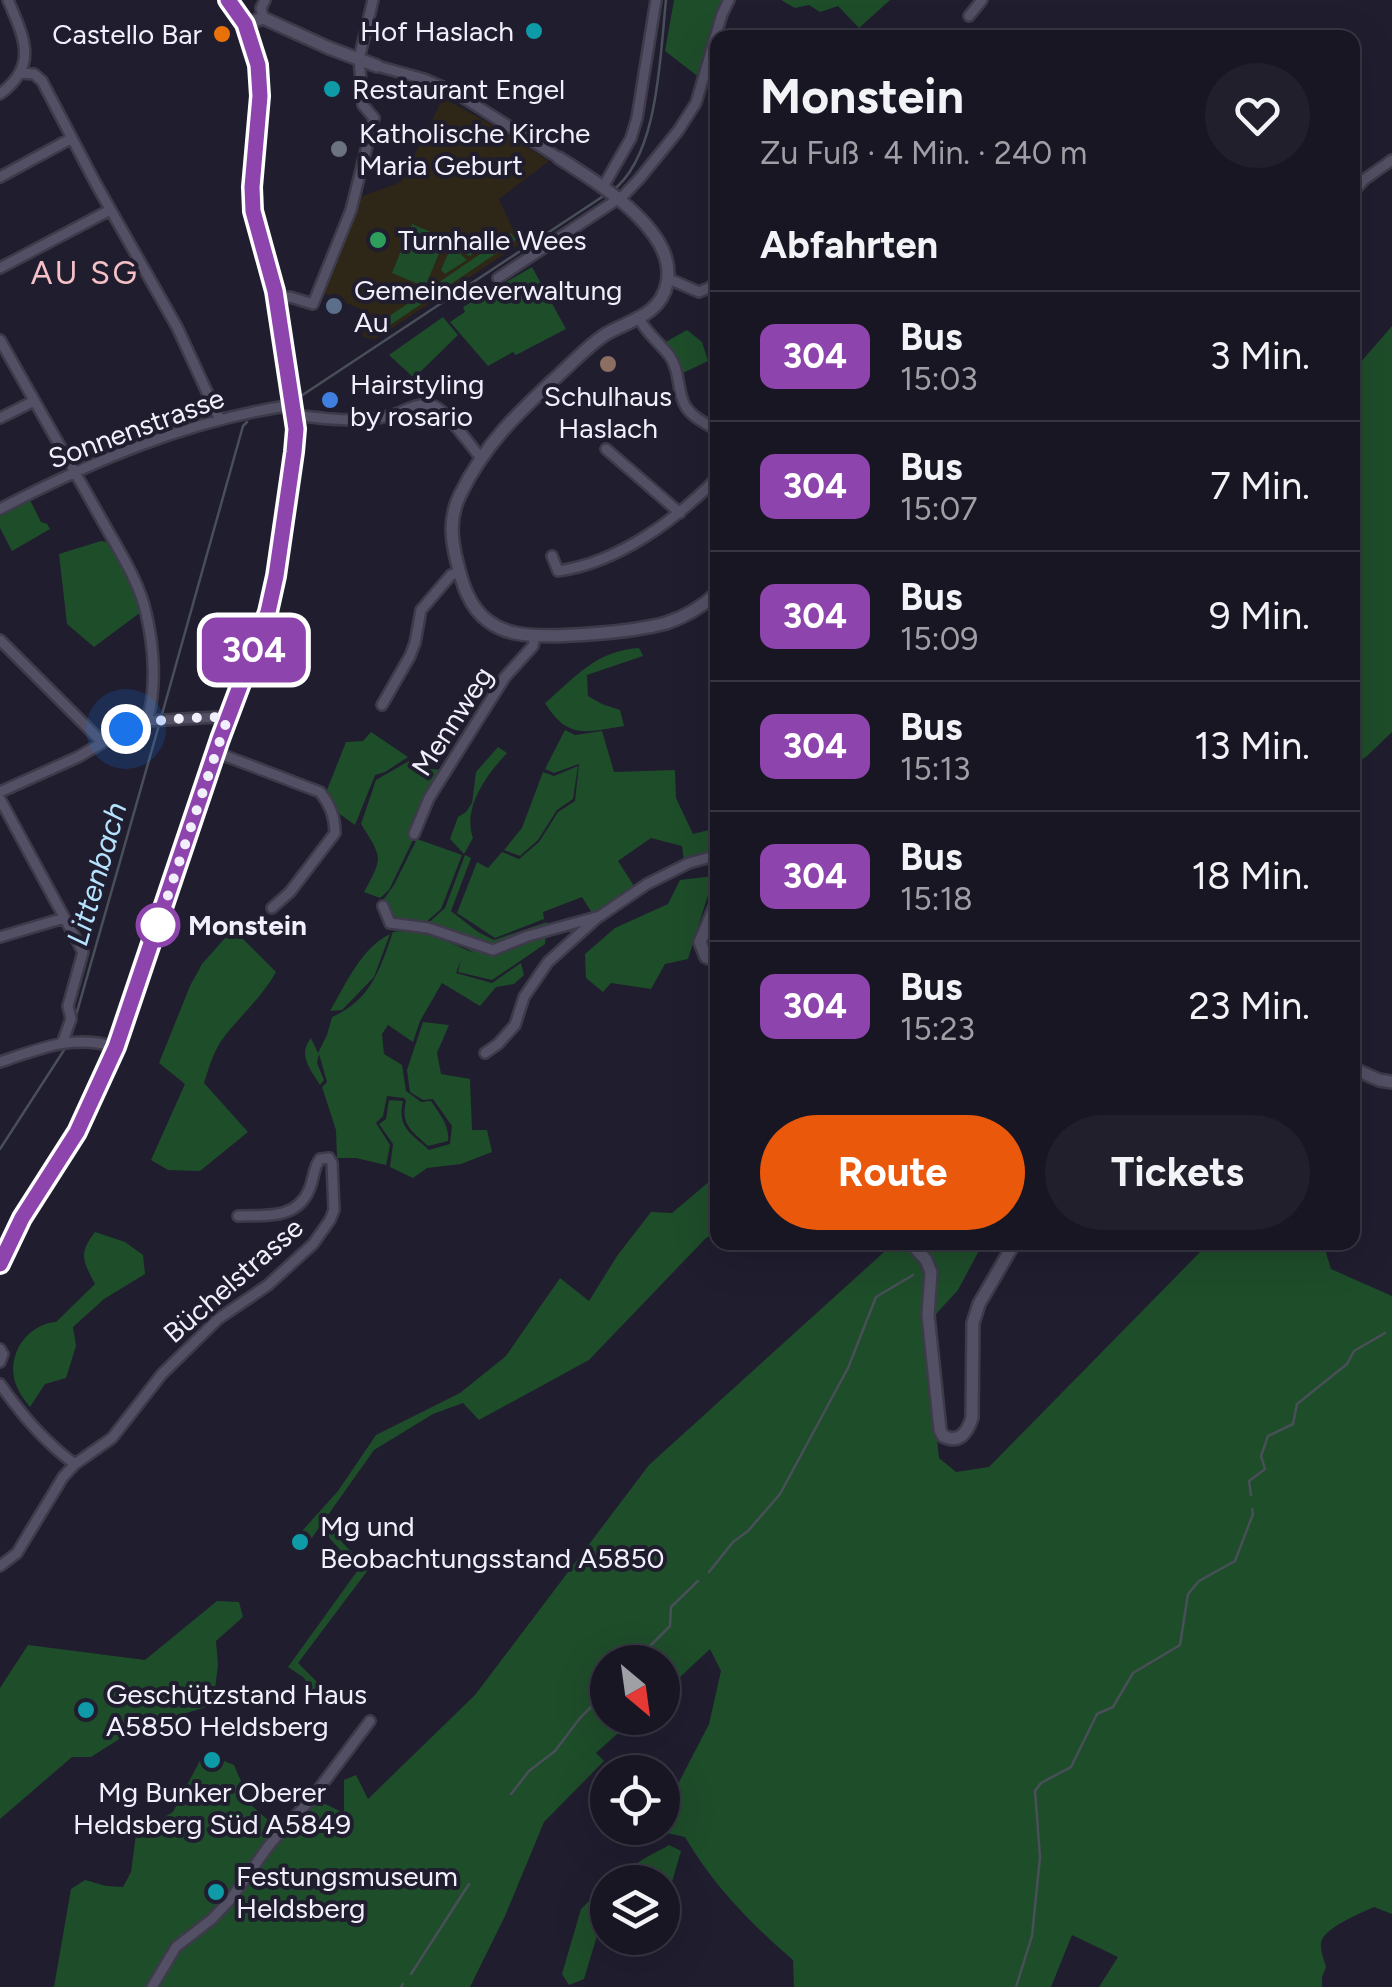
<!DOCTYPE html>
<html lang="de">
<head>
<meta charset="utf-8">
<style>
	:root { --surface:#181623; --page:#211f2b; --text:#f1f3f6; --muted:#9f9fa6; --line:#363541; --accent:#ea580c }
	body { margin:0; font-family:Figtree,sans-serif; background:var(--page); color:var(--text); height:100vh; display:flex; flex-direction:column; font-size:38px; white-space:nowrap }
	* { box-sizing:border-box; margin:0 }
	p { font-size:32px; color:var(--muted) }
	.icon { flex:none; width:55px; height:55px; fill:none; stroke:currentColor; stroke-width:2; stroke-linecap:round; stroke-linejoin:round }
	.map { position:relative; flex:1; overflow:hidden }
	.sheet { position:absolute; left:710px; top:30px; width:650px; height:1220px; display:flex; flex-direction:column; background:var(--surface); border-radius:20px; box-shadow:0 10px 40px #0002,0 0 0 2px var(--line) }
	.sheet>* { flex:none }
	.badge { padding:0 20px; border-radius:15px; font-size:35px; line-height:65px }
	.needle { width:65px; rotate:151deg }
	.controls { position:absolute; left:590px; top:1645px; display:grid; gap:20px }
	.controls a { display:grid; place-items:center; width:90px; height:90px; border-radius:50%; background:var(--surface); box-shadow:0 10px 40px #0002,0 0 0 2px var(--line); font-size:50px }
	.you { position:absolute; width:50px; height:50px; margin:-25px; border:8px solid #fff; border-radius:50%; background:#1a73e8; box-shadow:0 0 0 15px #1a73e833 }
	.map>.badge { position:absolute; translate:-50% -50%; box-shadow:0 0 0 5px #fff }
	h2 { padding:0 50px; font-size:38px; line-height:90px }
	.round { display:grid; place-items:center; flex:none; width:105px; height:105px; border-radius:52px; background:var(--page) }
	.summary { display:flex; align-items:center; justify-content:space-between; height:170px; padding:0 50px }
	h1 { font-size:48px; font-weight:700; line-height:75px }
	.primary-button { display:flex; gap:20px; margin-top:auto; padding:20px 50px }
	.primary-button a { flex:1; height:115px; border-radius:60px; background:var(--accent); color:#fff; font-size:40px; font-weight:700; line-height:115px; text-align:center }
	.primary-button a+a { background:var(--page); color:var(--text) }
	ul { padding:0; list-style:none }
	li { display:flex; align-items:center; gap:30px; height:130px; padding:0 50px; border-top:2px solid var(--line) }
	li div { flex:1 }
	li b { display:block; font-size:38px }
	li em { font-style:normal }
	li .badge { min-width:110px; font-weight:700; text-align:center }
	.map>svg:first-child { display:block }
	.education { fill:#2e2616 }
	.green { fill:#1e4d2a }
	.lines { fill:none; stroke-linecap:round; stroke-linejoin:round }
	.stream { stroke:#494f58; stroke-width:2.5 }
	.minor-casing { stroke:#3d3a49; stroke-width:14 }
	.tertiary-casing { stroke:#3d3a49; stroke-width:16 }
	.primary-casing { stroke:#3d3a49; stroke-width:19 }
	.minor { stroke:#535065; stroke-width:9 }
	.tertiary { stroke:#535065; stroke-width:11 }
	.primary { stroke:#798cbb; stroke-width:14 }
	.line-casing { stroke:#fff; stroke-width:22 }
	.line { stroke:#8e44ad; stroke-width:15 }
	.walk { stroke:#f1effc; stroke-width:10; stroke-dasharray:0 18 }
	.culture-dot { fill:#0f9aa8; stroke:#201d2f; stroke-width:4 }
	.food-dot { fill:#e8710a; stroke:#201d2f; stroke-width:4 }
	.worship-dot { fill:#6b7280; stroke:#201d2f; stroke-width:4 }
	.leisure-dot { fill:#2e9e5b; stroke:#201d2f; stroke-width:4 }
	.service-dot { fill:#5c6f8a; stroke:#201d2f; stroke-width:4 }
	.education-dot { fill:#8d6e63; stroke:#201d2f; stroke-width:4 }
	.shop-dot { fill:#3f7fe0; stroke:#201d2f; stroke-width:4 }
	.stop-dot { fill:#fff; stroke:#8e44ad; stroke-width:5 }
	.labels { text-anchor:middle; stroke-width:8; stroke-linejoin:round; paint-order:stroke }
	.poi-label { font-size:28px; fill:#f1effc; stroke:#201d2f; text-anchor:start }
	.street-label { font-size:28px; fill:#f1effc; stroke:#201d2f }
	.stop-label { font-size:28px; font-weight:bold; fill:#f1effc; stroke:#201d2f; text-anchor:start }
	.water-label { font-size:30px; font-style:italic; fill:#b5e3fe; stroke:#201d2f }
	.quarter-label { font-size:32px; letter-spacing:2.5px; fill:#f5c1c6; stroke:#201d2f }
</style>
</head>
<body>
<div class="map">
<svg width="1392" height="1987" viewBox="0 0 1392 1987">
	<rect width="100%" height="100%" fill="#201d2f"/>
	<path class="education" d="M443,98L496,127L549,161L499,199L520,244L374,340L362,336L370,313L322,293L360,197L401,182Z"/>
	<path class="green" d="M674,0H725L717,17L700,78L665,51Z
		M781,0H890L859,28L838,6L820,12L809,5L795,8Z
		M412,224L445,238V240L473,249L471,256L458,252L467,260L445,274L441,270L451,247L443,244L425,287L392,273Z
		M511,233L516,240L380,332L375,326Z
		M532,267L566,329L516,355L513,352L488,366L450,322L465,312L463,307Z
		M443,317L458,335L414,378L389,355Z
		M1392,326V732L1366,757L1353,765V371Z
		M687,330L702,342L708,361L683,373L676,358L664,343Z
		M30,500L41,522L47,524L50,529L12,551L0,528V516Z
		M101,541L108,542L137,595L141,612L94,647L67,624L59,554Z
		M639,648L643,656L587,675L588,696L602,704L620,710L624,726C585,732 568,740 545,703C576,677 595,651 639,648Z
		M565,730L575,735L602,731L614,772L675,770L676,798L693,834L717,828V851L684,861L682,846L651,838L618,861L634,886L601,910L592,913L582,897L543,912L544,919L495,938L457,913L477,862L488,868L502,852L519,859L539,842L558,812L575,801L579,764L554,773L545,769Z
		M371,732L408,757L385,772L375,775L355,825L337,812L327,790L346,742L363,741Z
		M498,747L507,753C487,774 462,808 473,838L464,854L450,839L458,817L466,812L472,803L476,772Z
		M409,761L423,768L441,770C429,790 408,816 413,840L389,890L380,898L364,892C384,856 382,858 361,824L376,780Z
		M578,766L573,799L557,810L538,840L520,856L504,850L522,828L543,772L554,776Z
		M417,839L462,855L441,909L425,923C404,920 391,923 384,899L394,885Z
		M465,855L471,858L451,911L478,932L494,940L547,922L545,944L492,980L458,972L461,960L456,973L492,983L521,963L524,975L514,984L496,987L480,1006L442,983L420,1021L413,1042L388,1025L382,1034L384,1054L402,1065L406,1091L421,1102L431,1101C439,1113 450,1126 448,1141L428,1146C412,1131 400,1125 406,1101L404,1098L387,1096L383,1116L376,1123L390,1145L386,1165L356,1158H337L336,1130L322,1087L327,1082L319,1054L317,1063L324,1080L320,1085C311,1070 297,1055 311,1038L318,1053L327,1035L332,1017C371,1000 380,969 393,932C423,927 447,942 474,953L427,924L445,908Z
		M714,876L688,959L665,964L651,989L611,983L603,992L586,978L585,954L615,928L668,904L680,880Z
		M233,929L276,972C262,997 241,1015 224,1037C214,1050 209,1067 204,1083L248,1132L200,1171L168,1170L151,1160L185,1084L159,1063L190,986L202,964Z
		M390,934L374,977L342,1010L330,1011C346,984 361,948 390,934Z
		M423,1022L449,1025L437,1053L441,1074L470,1079L472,1130H487L492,1152L461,1164L427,1168L413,1178L390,1167L393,1144L379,1124L386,1119L389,1100L403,1101C397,1128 411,1133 429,1150L450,1144L452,1126L433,1099L423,1100L410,1092L407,1070Z
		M717,1175V1230L705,1239L589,1360L479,1420L463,1403L433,1414L374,1450L311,1539L302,1531L338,1491L376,1435L460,1393L506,1356L560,1278L589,1301L617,1256L651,1212L672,1213Z
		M95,1232L125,1242L143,1255L145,1274L104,1299L73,1327L76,1346L66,1378L45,1384L30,1407C25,1401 20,1394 17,1387C4,1358 26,1324 56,1322L95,1284C83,1261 78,1254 95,1232Z
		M894,1243H983L958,1290L925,1326L939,1458L956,1472L989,1467L1209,1243H1323L1331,1269L1392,1296V1914L1374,1907C1361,1913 1323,1928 1321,1943C1320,1950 1324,1960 1326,1967L1322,1977V1987H1099L1118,1957L1072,1935L1051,1987H794L793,1960C751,1924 713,1885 685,1837L644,1828H662L663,1783L678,1784L709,1724L721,1671L710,1649L663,1693L662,1662H608V1718H635L596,1753L604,1761L544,1822L505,1916L470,1987H54L71,1889L85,1880L106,1886L123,1887L131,1872L136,1834L173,1812L204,1753L234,1765L251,1805L283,1833L296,1811L323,1803L344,1813V1780L356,1775L368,1799L475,1695L649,1465Z
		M330,1529L368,1570L298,1663L320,1685L313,1690L303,1677L288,1667L358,1570L325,1533Z
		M217,1601L239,1602L243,1617L216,1641L218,1665L213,1705L173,1717L139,1737L124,1736L91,1757H72L0,1819V1688L28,1645L145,1660Z
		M669,1845L681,1851L672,1882L663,1884L621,1882C630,1862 651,1856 669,1845Z
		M591,1899L606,1906L584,1979L569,1985L562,1974L581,1909Z"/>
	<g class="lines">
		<path class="stream" d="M612,191C659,156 660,54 666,0
			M301,396L605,195
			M161,718L243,426L247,422
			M69,1040L159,725
			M0,1149L66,1047
			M938,1246L944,1242
			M1251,1495L1249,1481L1265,1469L1261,1456L1268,1436L1293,1424L1297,1404L1347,1364L1354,1351L1385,1333
			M709,1572L733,1542L748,1531L780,1494L848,1368L876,1297L913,1275
			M634,1662L670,1626L671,1607L698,1581
			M511,1794L529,1771L555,1751L580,1718L608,1690
			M411,1974L469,1884
			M401,1987L403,1984
			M1016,1987L1032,1936L1040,1857L1035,1791L1041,1783L1071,1767L1097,1714L1113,1707L1133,1673L1180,1645L1188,1594L1199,1581L1235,1561L1253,1514L1252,1509"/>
		<defs>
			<path id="minor" d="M969,16L982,0
				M263,18L261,8L265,0
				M377,66L424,79L456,93L559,158
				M21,73L34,74L42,81L96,184L177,327L219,418
				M0,94C39,65 24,38 8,0
				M0,177L72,138
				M603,187L631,138L637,118L656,0
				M1352,193L1365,179L1392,160
				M0,268L110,210
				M498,278L624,195L640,178L678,131L696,103L722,14L729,0
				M669,279L699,292L711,287L718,277
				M276,298L290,297L313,304L351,210L374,118L363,105L359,59L373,0
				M639,318C647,334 659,342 669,355C681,371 676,391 686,407C693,418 707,424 718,431
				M0,340C34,401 69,461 103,522C119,551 139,581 146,613C154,647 157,688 147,721
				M294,415C325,419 358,423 389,416C402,413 420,400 434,406C448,412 470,446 482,459
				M0,418L34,401
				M606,449L680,513
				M0,509C92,461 189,420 293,405
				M552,556L558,571C618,563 677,519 718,477
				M0,640L102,742
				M382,705L410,656L415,643L421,610L451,575L459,572
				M215,752L320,792C330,804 335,817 335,833L290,892L272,908
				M0,792L78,757L126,729L147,721L219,717L227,719
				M0,799L83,952L68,1006L71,1019L63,1041
				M414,834L429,798L505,677L533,646L535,637
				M383,906L390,923L428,928L493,950L528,936L600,916L647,884L689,863L718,855
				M0,937L64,918
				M485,1053L498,1044L515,1025L524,997L548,962L598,917
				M0,1062C42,1048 73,1034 116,1047
				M0,1349L3,1354L0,1362
				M0,1384C21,1414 45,1443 75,1464
				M0,1566L17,1553L63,1477L75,1464L112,1438L162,1374L218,1319L268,1285L313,1244L330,1220L334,1210L332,1163L329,1158L320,1159C313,1168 314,1179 309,1190C296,1220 265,1215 238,1216
				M152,1987L176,1947L212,1919L229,1901L270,1844L312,1798L370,1721"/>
			<path id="tertiary" d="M245,24L263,18L329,48L377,66
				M559,158C596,182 678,230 667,283C661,315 630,320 606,334C589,345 575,360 560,374C519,412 485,443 460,495C449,517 451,539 457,562C462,583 469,607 488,621C496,627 505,631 515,633C547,640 634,632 666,623C685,617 703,606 718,592
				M718,900L700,942L706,957L718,961
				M1352,1068L1379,1080L1392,1082
				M910,1242L926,1260L931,1272L928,1315L940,1430L943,1436C959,1444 967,1433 972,1418L973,1323L979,1304L1015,1242"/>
			<path id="primary" d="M0,1264L22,1219L77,1132L122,1033L215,752L268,612L277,575L296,429L276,298L253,211L252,187L260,96L258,65L245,24L228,0"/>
		</defs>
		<use href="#minor" class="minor-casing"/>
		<use href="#tertiary" class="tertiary-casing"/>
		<use href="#primary" class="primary-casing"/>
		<use href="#minor" class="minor"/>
		<use href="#tertiary" class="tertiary"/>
		<use href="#primary" class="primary"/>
	</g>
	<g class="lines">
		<defs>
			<path id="line" d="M0,1264L22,1218L77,1132L116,1047L220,739L268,612L276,576L294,452L296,429L275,291L253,211L252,187L260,96L258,65L245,24L228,0"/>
		</defs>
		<use href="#line" class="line-casing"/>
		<use href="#line" class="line"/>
		<path class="walk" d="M126,729C157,718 187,718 220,717L227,720L158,925"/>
	</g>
	<g class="culture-dot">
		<circle cx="534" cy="31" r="10"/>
		<circle cx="332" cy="89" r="10"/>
		<circle cx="300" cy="1542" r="10"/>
		<circle cx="86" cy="1710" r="10"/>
		<circle cx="212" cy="1760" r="10"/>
		<circle cx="216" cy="1892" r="10"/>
	</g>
	<circle class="food-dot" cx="222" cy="34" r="10"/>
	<circle class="worship-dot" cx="339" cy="149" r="10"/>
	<circle class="leisure-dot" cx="378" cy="240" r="10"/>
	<circle class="service-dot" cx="334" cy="306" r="10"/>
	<circle class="education-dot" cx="608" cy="364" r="10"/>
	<circle class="shop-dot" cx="330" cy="400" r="10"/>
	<circle class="stop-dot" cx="158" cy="925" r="20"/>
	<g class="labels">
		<g class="poi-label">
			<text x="514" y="41" text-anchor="end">Hof Haslach</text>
			<text x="202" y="44" text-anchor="end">Castello Bar</text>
			<text x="352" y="99">Restaurant Engel</text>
			<text x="359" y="143">Katholische Kirche<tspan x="359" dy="32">Maria Geburt</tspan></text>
			<text x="398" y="250">Turnhalle Wees</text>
			<text x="354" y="300">Gemeindeverwaltung<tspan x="354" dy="32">Au</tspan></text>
			<text x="350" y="394">Hairstyling<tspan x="350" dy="32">by rosario</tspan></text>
			<text x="608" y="406" text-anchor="middle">Schulhaus<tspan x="608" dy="32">Haslach</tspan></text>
			<text x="320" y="1536">Mg und<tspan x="320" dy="32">Beobachtungsstand A5850</tspan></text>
			<text x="106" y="1704">Geschützstand Haus<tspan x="106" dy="32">A5850 Heldsberg</tspan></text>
			<text x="212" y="1802" text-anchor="middle">Mg Bunker Oberer<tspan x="212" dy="32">Heldsberg Süd A5849</tspan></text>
			<text x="236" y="1886">Festungsmuseum<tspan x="236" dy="32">Heldsberg</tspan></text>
		</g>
		<g class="street-label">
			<text transform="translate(136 428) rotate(-20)" y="10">Sonnenstrasse</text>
			<text transform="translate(452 721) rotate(-57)" y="10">Mennweg</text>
			<text transform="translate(233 1280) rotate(-41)" y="10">Büchelstrasse</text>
		</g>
		<g class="stop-label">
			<text x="188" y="935">Monstein</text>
		</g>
		<g class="water-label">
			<text transform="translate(97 874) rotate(-74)" y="10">Littenbach</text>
		</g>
		<g class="quarter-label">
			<text x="85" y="284">AU SG</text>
		</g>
	</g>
</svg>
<div class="controls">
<a><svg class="needle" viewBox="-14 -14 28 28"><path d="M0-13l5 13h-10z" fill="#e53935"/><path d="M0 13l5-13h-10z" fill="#9f9fa6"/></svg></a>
<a><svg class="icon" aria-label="locate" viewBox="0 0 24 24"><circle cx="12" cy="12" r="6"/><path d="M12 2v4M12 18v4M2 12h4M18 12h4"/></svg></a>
<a><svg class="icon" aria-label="layers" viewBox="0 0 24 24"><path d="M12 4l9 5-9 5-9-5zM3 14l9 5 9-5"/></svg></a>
</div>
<div class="you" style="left:126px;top:729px"></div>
<b class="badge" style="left:254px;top:650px;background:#8e44ad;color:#fff">304</b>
<section class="sheet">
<div class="summary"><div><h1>Monstein</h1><p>Zu Fuß · 4 Min. · 240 m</p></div><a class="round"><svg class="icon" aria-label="heart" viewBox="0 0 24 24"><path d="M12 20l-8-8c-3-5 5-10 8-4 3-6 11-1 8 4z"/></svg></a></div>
<h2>Abfahrten</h2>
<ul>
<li><span class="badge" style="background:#8e44ad;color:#fff">304</span><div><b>Bus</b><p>15:03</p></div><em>3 Min.</em></li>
<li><span class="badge" style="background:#8e44ad;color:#fff">304</span><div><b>Bus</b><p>15:07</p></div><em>7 Min.</em></li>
<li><span class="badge" style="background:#8e44ad;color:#fff">304</span><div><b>Bus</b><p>15:09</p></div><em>9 Min.</em></li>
<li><span class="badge" style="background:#8e44ad;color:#fff">304</span><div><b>Bus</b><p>15:13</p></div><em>13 Min.</em></li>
<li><span class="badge" style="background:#8e44ad;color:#fff">304</span><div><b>Bus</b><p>15:18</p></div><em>18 Min.</em></li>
<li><span class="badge" style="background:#8e44ad;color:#fff">304</span><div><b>Bus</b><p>15:23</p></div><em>23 Min.</em></li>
</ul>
<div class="primary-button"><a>Route</a><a>Tickets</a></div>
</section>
</div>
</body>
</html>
